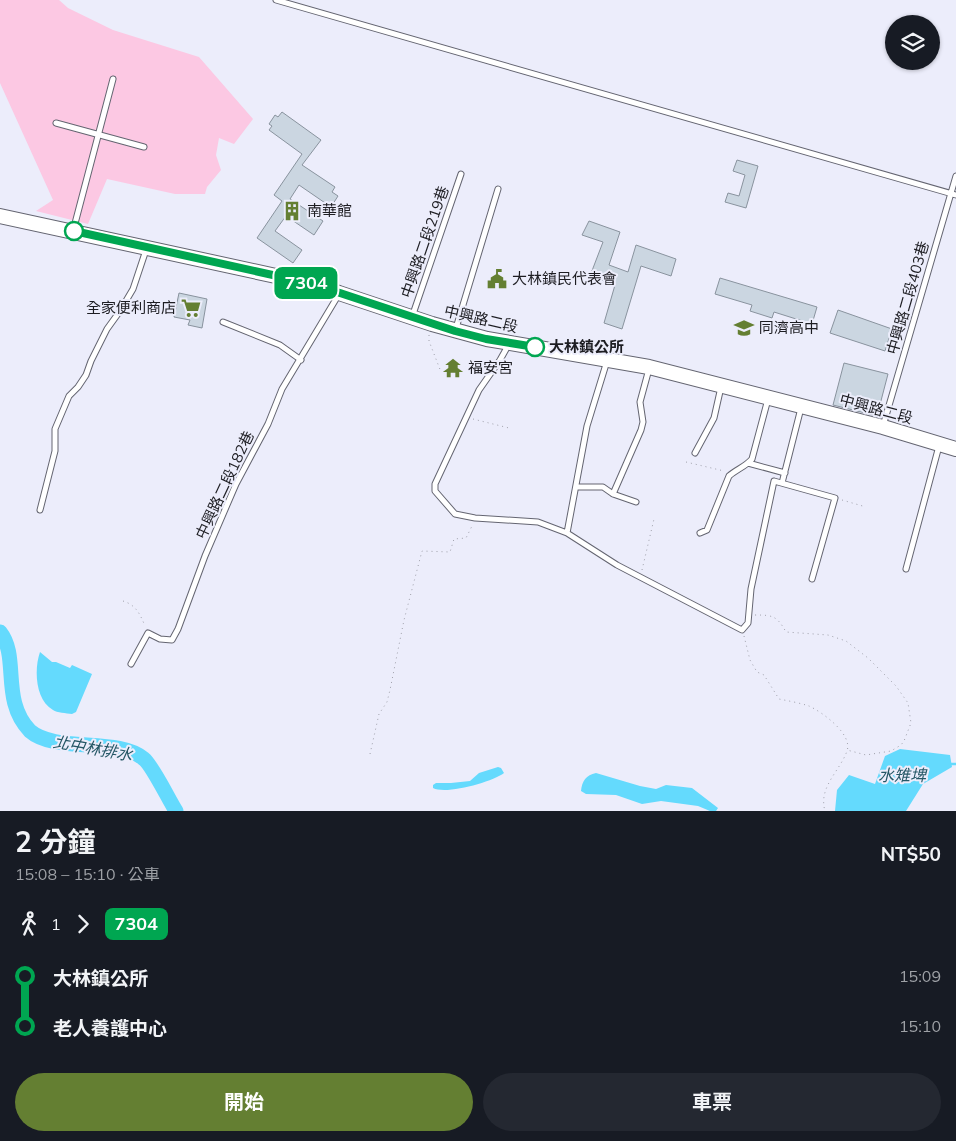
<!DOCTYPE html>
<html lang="zh-TW">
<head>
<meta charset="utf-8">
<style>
	:root { --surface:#171b24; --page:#242831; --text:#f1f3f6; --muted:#9ea1a6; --accent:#647f32 }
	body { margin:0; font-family:Mulish,"Noto Sans TC",sans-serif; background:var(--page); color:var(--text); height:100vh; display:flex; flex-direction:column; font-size:19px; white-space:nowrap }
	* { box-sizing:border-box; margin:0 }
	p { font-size:16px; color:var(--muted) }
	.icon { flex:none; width:28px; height:28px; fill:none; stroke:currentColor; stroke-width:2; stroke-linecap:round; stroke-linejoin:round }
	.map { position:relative; height:811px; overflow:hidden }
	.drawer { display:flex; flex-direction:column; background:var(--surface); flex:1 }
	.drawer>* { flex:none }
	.badge { padding:0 10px; border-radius:8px; font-size:18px; line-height:32px }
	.fabs { position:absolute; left:885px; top:15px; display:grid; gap:10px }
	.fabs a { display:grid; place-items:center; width:55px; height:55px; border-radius:50%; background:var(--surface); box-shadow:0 1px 4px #0004; font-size:25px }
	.map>.badge { position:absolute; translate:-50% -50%; box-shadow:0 0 0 2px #fff }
	.legs { display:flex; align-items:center; gap:8px; height:55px; padding:0 15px; font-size:16px }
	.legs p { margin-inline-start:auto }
	.headline { display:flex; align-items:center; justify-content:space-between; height:85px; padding:0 15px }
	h1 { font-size:28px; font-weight:700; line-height:38px }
	.primary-button { display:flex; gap:10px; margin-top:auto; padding:10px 15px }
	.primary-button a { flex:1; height:58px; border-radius:30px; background:var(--accent); color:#fff; font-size:20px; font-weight:700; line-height:58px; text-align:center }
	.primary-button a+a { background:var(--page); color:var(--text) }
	ul { padding:0 15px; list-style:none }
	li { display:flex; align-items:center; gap:18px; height:50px; font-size:19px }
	li i { display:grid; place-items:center; width:8px; height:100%; margin:0 6px; background:currentColor }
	li i::after { content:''; width:12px; height:12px; margin:-6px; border:4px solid; border-radius:50%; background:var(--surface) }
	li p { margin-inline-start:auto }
	li:first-child i { background:linear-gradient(#0000 50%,currentColor 0) }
	li:last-child i { background:linear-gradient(currentColor 50%,#0000 0) }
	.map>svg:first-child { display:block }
	.green { fill:#fcc8e3 }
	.water { fill:#64dafd }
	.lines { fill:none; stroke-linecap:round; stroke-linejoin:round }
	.stream { stroke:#64dafd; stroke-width:2.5 }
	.river { stroke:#64dafd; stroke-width:15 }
	.building { fill:#cbd6e1; stroke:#89939e }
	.lane-casing { stroke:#646571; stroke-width:7 }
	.secondary-casing { stroke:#646571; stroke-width:16 }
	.path { stroke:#9fa0aa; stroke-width:1; stroke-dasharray:1 4; stroke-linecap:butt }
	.lane { stroke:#fff; stroke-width:5 }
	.secondary { stroke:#fff; stroke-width:14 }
	.line-1-casing { stroke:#fff; stroke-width:11 }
	.line-1 { stroke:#00a651; stroke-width:8 }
	.stop-1-dot { fill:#fff; stroke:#00a651; stroke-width:2.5 }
	.labels { text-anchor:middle; stroke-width:4; stroke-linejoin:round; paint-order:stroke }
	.poi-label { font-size:15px; fill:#1d1d22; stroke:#ecedfb; text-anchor:start }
	.street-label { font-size:15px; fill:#1d1d22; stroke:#ecedfb }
	.stop-label { font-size:15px; font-weight:bold; fill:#1d1d22; stroke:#ecedfb; text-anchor:start }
	.water-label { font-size:16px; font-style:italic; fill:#255766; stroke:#ecedfb }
</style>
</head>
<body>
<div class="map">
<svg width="956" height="811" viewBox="0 0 956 811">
	<rect width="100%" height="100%" fill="#ecedfb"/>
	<path class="green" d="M0,0H59L68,8L113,30L199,57L253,119L234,144L219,138L216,155L221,170L207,187L205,194H175L107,179L88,224L36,211L53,200L0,83Z"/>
	<path class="water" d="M40,652L52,662H56L70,668L72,665L92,674L76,712L72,714C66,713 57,713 53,710C35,700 34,669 40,652Z
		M900,749L950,755L952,767L923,784L906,811H835L837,790L849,775L875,784L885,756Z
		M498,767L501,768L504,773C492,782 446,795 433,788V785L436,783H451L470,781L479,773Z
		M596,773L640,786L656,789L666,785L692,788L718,808L716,811H710L698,806L661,801L642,804L616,795L586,794L581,791C582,781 586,775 596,773Z"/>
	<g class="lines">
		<path class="stream" d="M951,764H956"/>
		<path class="river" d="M0,632C20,657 0,700 30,731C55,753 119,737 144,759C152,765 169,800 176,811"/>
	</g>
	<path class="building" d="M282,112L321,140L302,165L335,187L332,192L338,196L331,207L299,185L290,199L323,221L314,235L286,216L275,231L302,250L293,263L257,238L282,201L274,195L302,154L269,130L272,126L269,124L275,115L278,117Z
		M737,160L758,166L746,208L725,202L728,193L739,196L745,175L733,171Z
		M589,221L620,232L609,265L628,272L636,245L676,259L671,276L641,266L622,329L604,323L615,285L590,276L603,242L582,235Z
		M720,278L817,307L812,324L774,312L772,318L750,311L752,305L715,294Z
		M179,293L207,299L202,328L188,325L190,320L174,317Z
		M838,310L892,329L885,351L830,333Z
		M844,363L888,374L877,416L833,405Z"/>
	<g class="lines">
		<defs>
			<path id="lane" d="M276,0L956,195
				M56,123L144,147
				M73,231L113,79
				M412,317L461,174
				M223,322L280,345L301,360
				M456,328L498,189
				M509,344L500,360L479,390L435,484V491L455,514L475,518L538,522L567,533L617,565L742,630L748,623L751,589L774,481L835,498L812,579
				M883,426L956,176
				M695,453L714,418L721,387
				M748,463L785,473
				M782,483L801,408
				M576,487H603L613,494
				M636,502L613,494L641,430L643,422L640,402L649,369
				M40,510L55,451V429L69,396L78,387L86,375L91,361L107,329L120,311L133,289L146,250
				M567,533L587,426L607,361
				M700,533L707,530L729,476C737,469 745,467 752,459L768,399
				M906,569L939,446
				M131,664L148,633L160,639L172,640L178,629L205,556L236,484L268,424L282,389L339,294"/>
			<path id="secondary" d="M0,216L299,281L339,293L432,324L487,339L649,367L883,427L956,449"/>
		</defs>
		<use href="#lane" class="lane-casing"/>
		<use href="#secondary" class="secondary-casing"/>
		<path class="path" d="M429,335V341L441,372
			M473,419L509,428
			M686,462L724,471
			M842,500L866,507
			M642,570L654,519
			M123,601C136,605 140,614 145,626
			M755,615C773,615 777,616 786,632L828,635L846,641L868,658L896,686L908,703L911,723L904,741L901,745L891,751L866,755L847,750
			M744,636L750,660L757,672L764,675L779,699C789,701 800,703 809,706C822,712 853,734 847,751C840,771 818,787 825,811
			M370,754L379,714L387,702L390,690L404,620L422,551L450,552L454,539L466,538L472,526"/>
		<use href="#lane" class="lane"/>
		<use href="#secondary" class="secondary"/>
	</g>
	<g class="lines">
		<defs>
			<path id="line-1" d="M74,231L300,281L340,293L455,331L486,339L535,347"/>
		</defs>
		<use href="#line-1" class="line-1-casing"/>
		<use href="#line-1" class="line-1"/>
	</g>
	<defs>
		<symbol id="building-bare" viewBox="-9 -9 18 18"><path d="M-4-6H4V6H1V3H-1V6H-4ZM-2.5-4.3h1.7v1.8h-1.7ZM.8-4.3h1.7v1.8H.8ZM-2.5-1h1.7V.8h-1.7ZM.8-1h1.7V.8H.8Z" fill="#647f32" stroke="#ecedfb" stroke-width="2.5" paint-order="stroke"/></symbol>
		<symbol id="civic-bare" viewBox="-9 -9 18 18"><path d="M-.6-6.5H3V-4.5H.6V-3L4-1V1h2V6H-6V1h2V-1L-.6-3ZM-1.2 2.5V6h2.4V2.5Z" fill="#647f32" stroke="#ecedfb" stroke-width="2.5" paint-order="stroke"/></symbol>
		<symbol id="supermarket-bare" viewBox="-9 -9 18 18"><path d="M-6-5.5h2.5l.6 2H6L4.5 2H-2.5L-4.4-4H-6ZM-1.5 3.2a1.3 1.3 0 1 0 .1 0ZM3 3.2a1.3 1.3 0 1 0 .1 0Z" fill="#647f32" stroke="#ecedfb" stroke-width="2.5" paint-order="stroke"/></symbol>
		<symbol id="school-bare" viewBox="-9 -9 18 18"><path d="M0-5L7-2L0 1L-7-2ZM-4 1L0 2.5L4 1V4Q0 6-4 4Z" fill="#647f32" stroke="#ecedfb" stroke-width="2.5" paint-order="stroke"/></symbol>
		<symbol id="temple-bare" viewBox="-9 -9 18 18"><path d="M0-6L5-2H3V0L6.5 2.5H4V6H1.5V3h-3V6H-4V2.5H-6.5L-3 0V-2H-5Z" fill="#647f32" stroke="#ecedfb" stroke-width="2.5" paint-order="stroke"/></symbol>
	</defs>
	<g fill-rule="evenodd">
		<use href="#building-bare" x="278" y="197" width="28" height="28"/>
		<use href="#civic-bare" x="483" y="265" width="28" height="28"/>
		<use href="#supermarket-bare" x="177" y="294" width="28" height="28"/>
		<use href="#school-bare" x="730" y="314" width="28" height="28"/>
		<use href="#temple-bare" x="439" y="354" width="28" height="28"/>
	</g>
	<g class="stop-1-dot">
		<circle cx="74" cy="231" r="9"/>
		<circle cx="535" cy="347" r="9"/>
	</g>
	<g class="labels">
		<g class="poi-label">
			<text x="307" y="216">南華館</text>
			<text x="512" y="284">大林鎮民代表會</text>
			<text x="176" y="313" text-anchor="end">全家便利商店</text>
			<text x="759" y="333">同濟高中</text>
			<text x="468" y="373">福安宮</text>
		</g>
		<g class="street-label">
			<text transform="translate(425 242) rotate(-71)" y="5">中興路二段219巷</text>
			<text transform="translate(908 298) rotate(-74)" y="5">中興路二段403巷</text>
			<text transform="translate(481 319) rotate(13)" y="5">中興路二段</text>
			<text transform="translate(876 409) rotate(15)" y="5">中興路二段</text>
			<text transform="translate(225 485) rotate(-65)" y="5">中興路二段182巷</text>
		</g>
		<g class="stop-label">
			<text x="549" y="352">大林鎮公所</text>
		</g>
		<g class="water-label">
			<text transform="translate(93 748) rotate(10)" y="6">北中林排水</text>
			<text x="902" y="781">水雉埤</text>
		</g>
	</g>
</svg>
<div class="fabs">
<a><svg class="icon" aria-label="layers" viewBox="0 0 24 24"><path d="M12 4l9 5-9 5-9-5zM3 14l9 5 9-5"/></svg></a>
</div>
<b class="badge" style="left:306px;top:283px;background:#00a651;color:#fff">7304</b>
</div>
<section class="drawer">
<div class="headline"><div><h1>2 分鐘</h1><p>15:08 – 15:10 · 公車</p></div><b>NT$50</b></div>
<div class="legs"><svg class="icon" aria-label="walk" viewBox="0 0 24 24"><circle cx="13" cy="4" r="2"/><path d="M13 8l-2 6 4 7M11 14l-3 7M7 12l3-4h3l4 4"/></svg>1<svg class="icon" aria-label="forward" viewBox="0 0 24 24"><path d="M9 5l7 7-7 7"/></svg><b class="badge" style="background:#00a651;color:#fff">7304</b></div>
<ul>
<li><i style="color:#00a651"></i><b>大林鎮公所</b><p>15:09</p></li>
<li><i style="color:#00a651"></i><b>老人養護中心</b><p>15:10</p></li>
</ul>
<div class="primary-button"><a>開始</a><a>車票</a></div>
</section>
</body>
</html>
